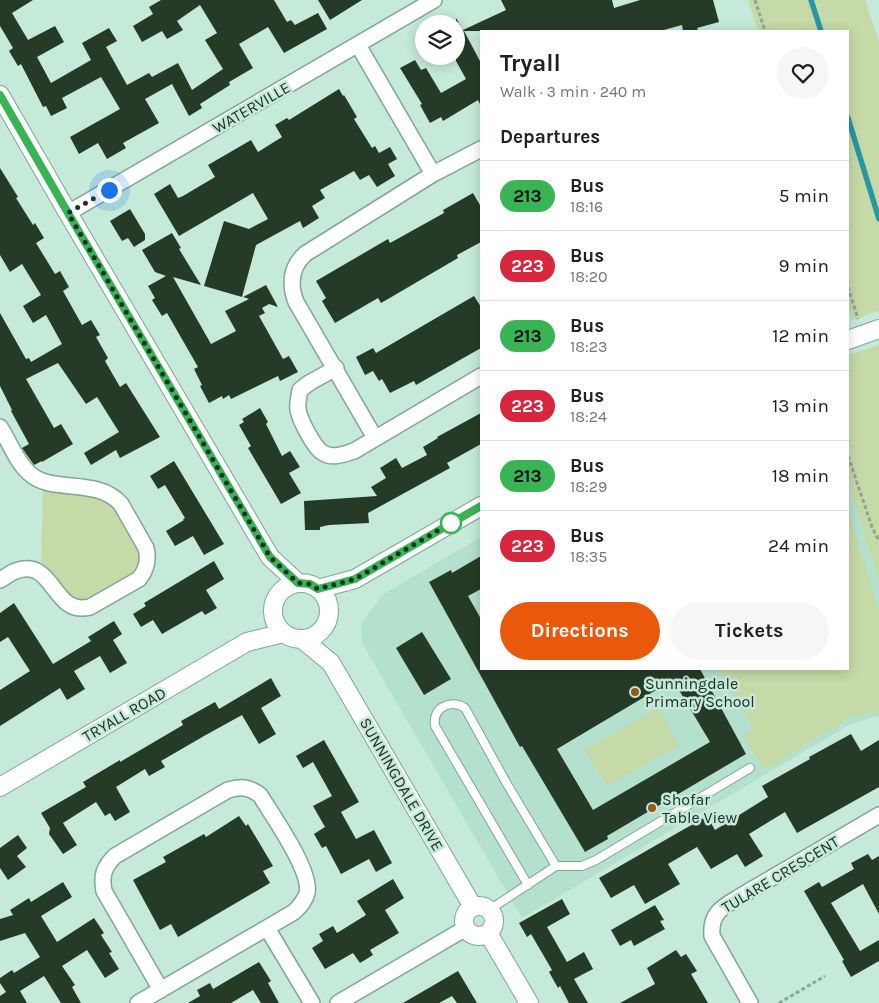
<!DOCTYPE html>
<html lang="en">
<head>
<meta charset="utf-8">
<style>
	:root { --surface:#fff; --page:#f6f6f6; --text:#202124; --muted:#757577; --line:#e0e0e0; --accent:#ea580c }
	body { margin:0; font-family:Karla,sans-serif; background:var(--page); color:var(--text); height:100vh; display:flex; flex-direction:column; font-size:19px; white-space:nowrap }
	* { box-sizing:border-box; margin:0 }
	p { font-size:16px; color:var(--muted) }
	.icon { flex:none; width:28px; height:28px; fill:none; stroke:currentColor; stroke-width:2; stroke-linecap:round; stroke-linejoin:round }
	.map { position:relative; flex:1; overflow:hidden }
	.drawer { position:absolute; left:480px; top:30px; width:369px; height:640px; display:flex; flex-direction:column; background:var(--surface); border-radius:0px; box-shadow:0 2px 12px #0003 }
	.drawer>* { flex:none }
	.badge { padding:0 10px; border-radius:16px; font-size:18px; line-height:32px }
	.buttons { position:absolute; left:415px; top:15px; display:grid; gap:10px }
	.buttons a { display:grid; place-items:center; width:50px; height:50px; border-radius:50%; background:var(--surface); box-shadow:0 2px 12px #0003; font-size:25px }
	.you { position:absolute; width:25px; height:25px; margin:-12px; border:4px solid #fff; border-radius:50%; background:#1a73e8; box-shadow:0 0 0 8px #1a73e833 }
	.map>.badge { position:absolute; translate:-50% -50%; box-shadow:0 0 0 2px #fff }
	h2 { padding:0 20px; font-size:19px; line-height:45px }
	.round { display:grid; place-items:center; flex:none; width:52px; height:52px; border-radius:26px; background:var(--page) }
	.headline { display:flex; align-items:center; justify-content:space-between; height:85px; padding:0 20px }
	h1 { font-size:24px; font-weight:700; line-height:38px }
	.cta { display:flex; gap:10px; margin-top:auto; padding:10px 20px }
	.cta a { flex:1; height:58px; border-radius:30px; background:var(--accent); color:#fff; font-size:20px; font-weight:700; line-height:58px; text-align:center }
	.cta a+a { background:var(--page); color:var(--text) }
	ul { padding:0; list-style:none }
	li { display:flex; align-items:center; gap:15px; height:70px; padding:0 20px; border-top:1px solid var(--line) }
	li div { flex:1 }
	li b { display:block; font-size:19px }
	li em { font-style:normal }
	li .badge { min-width:55px; font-weight:700; text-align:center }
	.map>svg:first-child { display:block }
	.built { fill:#b4e1cd }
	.green { fill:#c5daa7 }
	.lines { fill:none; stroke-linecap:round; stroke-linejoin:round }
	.stream { stroke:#2797a3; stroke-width:5.5 }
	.building { fill:#263b27; fill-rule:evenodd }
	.service-casing { stroke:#82a596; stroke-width:10 }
	.minor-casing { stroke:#82a596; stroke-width:18 }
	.tertiary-casing { stroke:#82a596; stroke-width:20 }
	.path { stroke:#8aa799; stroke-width:3; stroke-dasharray:4 2.5; stroke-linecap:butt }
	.service { stroke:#fff; stroke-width:8 }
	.minor { stroke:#fff; stroke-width:15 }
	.tertiary { stroke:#fff; stroke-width:18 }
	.line-casing { stroke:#fff; stroke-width:11 }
	.line { stroke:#38b454; stroke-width:8 }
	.walk { stroke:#213029; stroke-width:5; stroke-dasharray:0 9 }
	.stop-dot { fill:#fff; stroke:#38b454; stroke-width:2.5 }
	.poi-dot { fill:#935a15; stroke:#c5ead9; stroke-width:2 }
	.labels { text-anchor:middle; stroke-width:5; stroke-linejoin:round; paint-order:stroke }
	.street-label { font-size:16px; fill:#213029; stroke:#c5ead9 }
	.poi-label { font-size:16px; fill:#213029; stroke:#c5ead9; text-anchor:start }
</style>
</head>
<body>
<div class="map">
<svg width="879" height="1003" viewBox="0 0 879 1003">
	<rect width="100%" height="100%" fill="#c5ead9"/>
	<path class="built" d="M848,483L879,581V716L851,724L522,918L362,643L361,625L382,595L481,537V669H848Z"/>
	<path class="green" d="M748,0H865L879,42V311L852,320L848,305V31H758Z
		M879,345V581L848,483V355Z
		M43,490L103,499L117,511L139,550L140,563L135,573L90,599C62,604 62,574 41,563Z
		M848,508L879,613V710L851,717L764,770L743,736L752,731L753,727L719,669H848Z
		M658,708L679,745L607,786L585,750Z"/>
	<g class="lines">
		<path class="stream" d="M811,0L821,31
			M848,118L879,219"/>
	</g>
	<path class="building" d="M0,0H33L12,13L28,40L55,26L64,42L37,57L51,83L91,60L82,43L109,28L117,41L106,47L127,85L149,73L152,77L178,63L192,90L223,69L205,40L217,33L200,5L177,21L183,30L167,39L162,31L142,42L133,26L153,14L149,7L161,0H274L287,22L291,20L295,25L318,13L327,29L284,53L268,27L239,44L253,68L229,82L230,85L200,104L202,108L189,116L172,84L145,99L159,123L123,143L126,148L107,159L98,143L79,154L70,137L120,109L101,77L62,98L67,108L51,116L46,106L43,107L21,64L18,66L9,51L13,48L0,26Z
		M318,0H362L330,20Z
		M501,0H612L614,8L640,0H713L719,22L697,28L698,31H683L682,25L660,31H464L481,63V106L478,100L443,121L441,117L430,123L420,105L422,104L400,68L415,60L421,70L426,68L441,93L466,79L456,61V18L463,30L506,10Z
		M339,89L343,96L344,95L357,117L354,119L372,148L375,146L379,153L390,147L397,159L388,164L395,176L377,187L369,175L360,180L354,171L320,190L325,198L312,206L319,218L303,228L300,221L256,245L242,297L204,286L224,221L249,229L268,219L253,193L179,236L154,194L170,184L178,198L183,196L215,177L208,165L251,140L258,152L282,137L275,125L287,118L289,120Z
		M0,168L18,197L16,198L33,225L35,223L44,238L36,243L55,274L60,271L69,287L63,291L82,325L91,320L100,335L96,337L108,358L105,361L120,387L126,383L160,437L120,458L116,450L91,465L84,453L119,432L97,397L86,404L58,363L26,379L54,428L61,424L73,444L42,462V461L34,465L22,448L29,444L11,411L12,410L0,386V313L26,359L29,358L31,362L62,344L46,315L33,323L23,306L41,295L22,264L10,272L0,255Z
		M473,193L481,207V242L457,255L458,258L388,299L381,303L378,298L335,323L322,301L326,298L316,281L388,239L390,243L444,213L443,210Z
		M130,209L145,234V240L134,247L128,238L122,241L110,221Z
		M172,233L181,248L179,249L201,285L173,277L211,344L236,331L225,311L249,299L243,297L266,285L278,307L269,304L262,308L265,313L259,316L283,359L289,356L298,372L280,381L278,376L231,399L229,395L223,399L222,396L209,403L200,386L202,385L194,369L198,367L167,313L162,316L152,300L155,298L148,286L166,276L155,272L142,250Z
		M474,296L481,307V348L416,385L414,381L390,393L382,379L379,381L373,371L365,375L356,357L373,348L376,353Z
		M260,408L268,422L266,424L282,456L290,451L300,467L289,473L301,493L281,504L248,448L251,446L239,425L244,422L242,419Z
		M481,413V444L447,463L450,468L368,513L369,523L329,525L320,527V530H305L304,501L377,496L371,487L386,478L380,468L396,458L402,468L427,455L423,447L438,438L437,437Z
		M174,461L224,544L204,555L193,536L175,546L166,531L184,520L183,519L185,518L165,485L158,489L150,476Z
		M481,556V589L468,596L481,619V669H700L746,754L607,836L608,839L585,852L522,746L520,747L429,582L451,570L452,573ZM673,680L710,742L593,810L557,749Z
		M214,561L224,579L206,590L217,608L205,615L202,611L162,634L153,620L141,627L133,614L146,606L144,603Z
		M14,603L53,664L91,641L88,637L114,621L122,634L113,640L127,663L110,673L100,656L74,671L85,689L67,700L60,688L0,726V690L30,671L8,637L0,642V613Z
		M422,632L451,679L424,695L396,648Z
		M271,678L281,696L261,708L276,734L259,744L242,715L204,736L161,761L165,767L149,776L145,769L116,787L130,812L115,821L110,813L105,816L96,802L63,823L77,845L63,854L49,834L50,828L41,813L86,787L83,782L120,760V762L183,725L181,721L215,702L219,709Z
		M851,734L861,751L879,740V787L797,833L785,812L749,834L763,856L745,867L737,854L711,869L697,847L668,864L680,884L645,904L634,885L611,898L599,878L707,816L715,830L768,797L762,786L810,759L809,757Z
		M324,740L359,802L341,812L356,839L374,830L392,863L376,872L369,859L341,874L326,846L322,848L314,834L325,827L313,806L332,796L313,762L303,768L296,756Z
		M239,816L246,826L248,824L273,866L263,871L270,883L178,937L171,924L160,930L133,880L166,862L163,857L204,834L206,837Z
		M18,835L27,848L17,856L26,867L8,880L0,868V848Z
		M868,854L872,860L879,856V914L863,884L831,903L860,951L879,940V961L851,977L842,961L844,960L804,891L819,882L822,887L854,869L851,863Z
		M393,879L404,898L385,910L399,933L370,950L373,955L360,963L353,953L325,969L312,948L323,941L319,934L333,926L337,933L366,915L357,901Z
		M63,882L72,897L41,916L57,942L94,918L104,933L101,935L112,952L109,953L119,969L105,978L87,950L62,966L75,985L72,987L81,1003H61L44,976L20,991L27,1003H0V996L6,992L0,983V978L12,970L14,973L40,957L25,933L0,941V919L13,915L10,910L29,898L31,902Z
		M562,899L570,914L547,927L567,962L584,952L593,969L574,979L588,1003H569L560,986L558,988L549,972L552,970L531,934L527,937L519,923Z
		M655,905L664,920L660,921L665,929L634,946L631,940L620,946L611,930Z
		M676,950L681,957L686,954L697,971L691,974L708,1003H620L655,984L647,968Z
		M259,962L271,981L268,983L279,1003H261L253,990L231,1003H188L200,996L197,990L210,983L213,989Z
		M458,971L477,1003H457L452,996L439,1003H403Z"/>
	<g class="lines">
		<defs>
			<path id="service" d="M528,885L435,726C432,707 451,699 465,708L507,784L556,866
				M489,910L556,866H582L596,860L750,768"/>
			<path id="minor" d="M358,45L433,174
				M68,213L434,0
				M336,368L309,383L300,390C299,396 297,404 298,410C300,420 314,448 323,453C333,459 344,454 354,451L481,376
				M0,427C9,441 16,461 29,473C52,495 96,476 121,504L146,548C149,560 147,569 139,579L90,607C51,617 55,554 13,572C9,574 4,578 0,580
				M375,438L296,302C289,284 291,267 305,254L433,174L481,149
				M267,928L312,1003
				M138,1003L294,912C300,906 305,901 307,893C312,871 272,815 260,795C249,787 241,786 228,790L115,856C104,867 101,875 104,891L161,990
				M338,1003L466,928
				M750,1003L712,936C710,912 723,907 741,896L879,815"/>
			<path id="tertiary" d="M0,95L68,213L270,557L298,583
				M848,340L879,329
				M273 611a28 28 0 1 1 56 0a28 28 0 1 1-56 0Z
				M318,589L355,579L481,506
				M302,639L331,663L473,907
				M0,787L247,642L284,633
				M464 921a15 15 0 1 1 30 0a15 15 0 1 1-30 0Z
				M488,933L529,1003"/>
		</defs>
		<use href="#service" class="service-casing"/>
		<use href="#minor" class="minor-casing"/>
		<use href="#tertiary" class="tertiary-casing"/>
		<path class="path" d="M755,0L765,31
			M848,287L858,319
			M848,456L872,527L879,541
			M779,1003L825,976"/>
		<use href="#service" class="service"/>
		<use href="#minor" class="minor"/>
		<use href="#tertiary" class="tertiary"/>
	</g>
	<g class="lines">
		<defs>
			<path id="line" d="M0,95L68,213L270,557L298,583L310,584L318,589L355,579L481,506"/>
		</defs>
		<use href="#line" class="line-casing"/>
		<use href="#line" class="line"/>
		<path class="walk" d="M109,190L68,213L270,557L298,583L310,584L318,589L355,579L451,523"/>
	</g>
	<circle class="stop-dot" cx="451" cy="523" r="10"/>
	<g class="poi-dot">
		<circle cx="635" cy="692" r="5"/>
		<circle cx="652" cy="808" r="5"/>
	</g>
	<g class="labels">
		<g class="street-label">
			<text transform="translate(251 107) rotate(-30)" y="6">WATERVILLE</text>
			<text transform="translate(124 714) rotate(-30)" y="6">TRYALL ROAD</text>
			<text transform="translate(402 784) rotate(60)" y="6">SUNNINGDALE DRIVE</text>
			<text transform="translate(780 874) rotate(-31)" y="6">TULARE CRESCENT</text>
		</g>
		<g class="poi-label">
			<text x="645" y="689">Sunningdale<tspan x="645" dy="18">Primary School</tspan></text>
			<text x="662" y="805">Shofar<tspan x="662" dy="18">Table View</tspan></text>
		</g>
	</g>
</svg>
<div class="buttons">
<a><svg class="icon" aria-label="layers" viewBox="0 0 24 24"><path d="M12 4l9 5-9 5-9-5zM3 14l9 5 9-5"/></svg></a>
</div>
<div class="you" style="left:109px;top:190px"></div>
<section class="drawer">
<div class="headline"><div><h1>Tryall</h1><p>Walk · 3 min · 240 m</p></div><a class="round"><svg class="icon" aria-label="heart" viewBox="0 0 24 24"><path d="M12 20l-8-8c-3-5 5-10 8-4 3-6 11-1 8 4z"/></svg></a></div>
<h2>Departures</h2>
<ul>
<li><span class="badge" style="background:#38b454;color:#111">213</span><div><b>Bus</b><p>18:16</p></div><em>5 min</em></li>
<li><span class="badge" style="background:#d7263d;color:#fff">223</span><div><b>Bus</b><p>18:20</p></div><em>9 min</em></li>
<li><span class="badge" style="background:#38b454;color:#111">213</span><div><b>Bus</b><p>18:23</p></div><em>12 min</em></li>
<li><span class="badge" style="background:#d7263d;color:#fff">223</span><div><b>Bus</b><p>18:24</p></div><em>13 min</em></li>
<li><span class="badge" style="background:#38b454;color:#111">213</span><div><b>Bus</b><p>18:29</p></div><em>18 min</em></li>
<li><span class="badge" style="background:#d7263d;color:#fff">223</span><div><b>Bus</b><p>18:35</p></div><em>24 min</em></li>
</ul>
<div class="cta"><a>Directions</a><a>Tickets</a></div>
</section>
</div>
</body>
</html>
